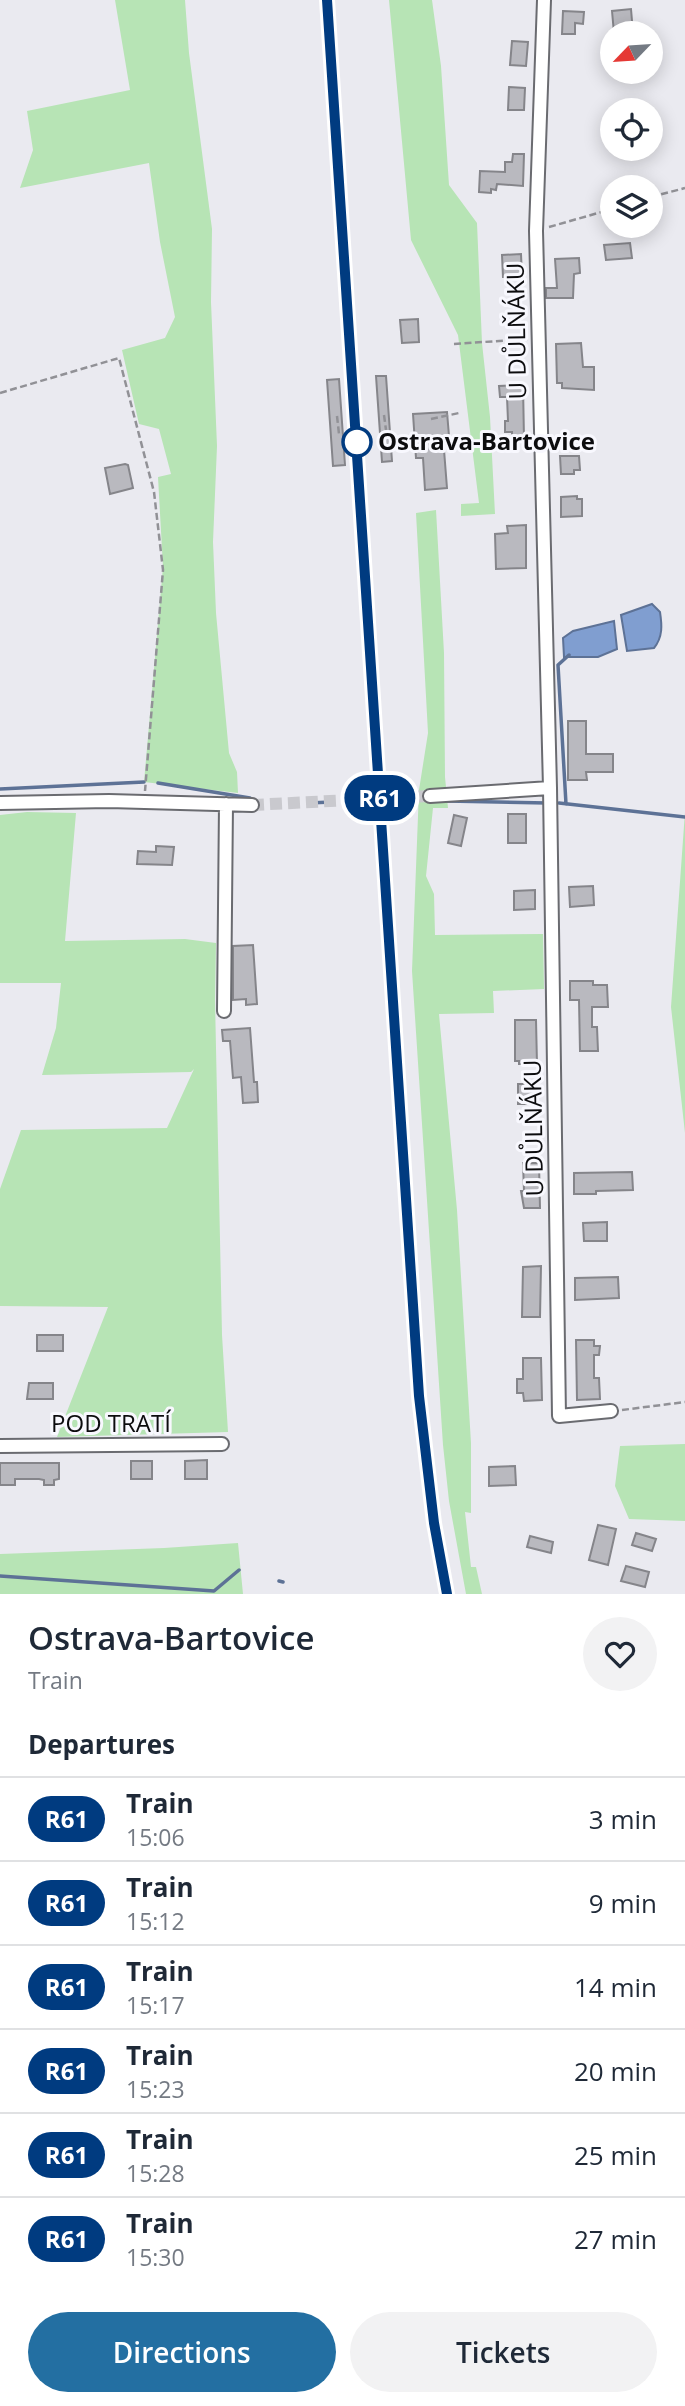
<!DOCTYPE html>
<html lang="en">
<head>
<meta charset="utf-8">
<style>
	:root { --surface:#fff; --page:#f2f2f3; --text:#1f2937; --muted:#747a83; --line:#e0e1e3; --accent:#236fa2 }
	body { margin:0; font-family:"Open Sans",sans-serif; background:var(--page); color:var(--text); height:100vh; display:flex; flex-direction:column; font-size:26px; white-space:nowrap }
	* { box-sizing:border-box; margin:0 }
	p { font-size:23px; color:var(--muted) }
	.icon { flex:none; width:38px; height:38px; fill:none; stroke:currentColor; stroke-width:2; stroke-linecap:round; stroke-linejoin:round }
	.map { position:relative; height:1594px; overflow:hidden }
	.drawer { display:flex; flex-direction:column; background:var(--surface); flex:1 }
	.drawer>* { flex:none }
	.badge { padding:0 14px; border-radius:23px; font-size:24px; line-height:46px }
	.needle { width:46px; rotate:245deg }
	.tools { position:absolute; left:600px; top:21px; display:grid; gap:14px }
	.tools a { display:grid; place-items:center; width:63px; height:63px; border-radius:50%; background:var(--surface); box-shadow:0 4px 18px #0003; font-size:35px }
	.map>.badge { position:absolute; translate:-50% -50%; box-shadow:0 0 0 4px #fff }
	h2 { padding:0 28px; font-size:26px; line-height:63px }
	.round { display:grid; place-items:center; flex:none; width:74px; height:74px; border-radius:37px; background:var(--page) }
	.summary { display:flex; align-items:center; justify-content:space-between; height:119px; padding:0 28px }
	h1 { font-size:33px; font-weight:600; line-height:52px }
	.action { display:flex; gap:14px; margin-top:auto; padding:14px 28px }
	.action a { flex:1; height:80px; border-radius:42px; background:var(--accent); color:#fff; font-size:28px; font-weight:600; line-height:80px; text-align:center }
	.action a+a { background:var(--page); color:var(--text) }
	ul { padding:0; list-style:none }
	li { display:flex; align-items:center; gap:21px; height:84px; padding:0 28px; border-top:2px solid var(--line) }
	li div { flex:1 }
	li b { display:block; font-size:26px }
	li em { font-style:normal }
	li .badge { min-width:77px; font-weight:700; text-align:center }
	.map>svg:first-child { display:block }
	.green { fill:#b7e4b5 }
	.water { fill:#809ed0; stroke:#5d7296; stroke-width:2 }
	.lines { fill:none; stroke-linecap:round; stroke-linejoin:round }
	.stream { stroke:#5d7296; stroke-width:3.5 }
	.building { fill:#b9b9bf; stroke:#85858a; stroke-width:2 }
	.minor-tunnel { stroke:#c9c9ce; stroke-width:12; stroke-dasharray:12 6; stroke-linecap:butt }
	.minor-casing { stroke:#6a6b70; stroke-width:16 }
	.path { stroke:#919196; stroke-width:2.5; stroke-dasharray:7 3.5; stroke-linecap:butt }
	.minor { stroke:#fff; stroke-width:12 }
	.rail-casing { stroke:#29292c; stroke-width:6 }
	.rail { stroke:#f8f8fe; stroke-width:3.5; stroke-dasharray:10; stroke-linecap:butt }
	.line-casing { stroke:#fff; stroke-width:16 }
	.line { stroke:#003b80; stroke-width:10 }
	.stop-dot { fill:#fff; stroke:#003b80; stroke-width:3.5 }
	.labels { text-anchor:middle; stroke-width:6; stroke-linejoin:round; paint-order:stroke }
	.street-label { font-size:24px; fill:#0c0c0e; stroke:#f8f8fe }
	.stop-label { font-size:24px; font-weight:bold; fill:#0c0c0e; stroke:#f8f8fe; text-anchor:start }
</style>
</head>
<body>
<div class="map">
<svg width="685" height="1594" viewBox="0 0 685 1594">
	<rect width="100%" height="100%" fill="#eaeaf0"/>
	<path class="green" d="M115,0H185L189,53L212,229L211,302L217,446L213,542L216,613L229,753L237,772L238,793L144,782L163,567L158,477L171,474L159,429L139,424L122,350L165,338L175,317L160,242L149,163L20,188L33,150L27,111L130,90Z
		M389,0H432L441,66L449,185L477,223L482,343L490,417L495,514L461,516V504L479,503L458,335L411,240Z
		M436,510L444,653L445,777L448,808H433L426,876L434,894L435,935L543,934L544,989L493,991L494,1013L439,1014L457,1210L471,1443V1513L465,1512L471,1567H476L482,1594H466L449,1501L443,1445L412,971L419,790L428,733L416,513Z
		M27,812L76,813L65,941L185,939L216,943L215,1000L222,1335L228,1432L57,1437L108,1307L0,1306V1189L21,1130L167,1128L194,1069L191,1072L42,1075L56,1028L61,983H0V815Z
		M685,812V1133L671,1007Z
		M685,1444V1521L629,1519L615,1486L620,1446Z
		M238,1543L243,1594H0V1554L164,1548Z"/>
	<path class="water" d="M652,604L660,612C662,625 663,637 654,648L627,651L621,615Z
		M614,621L617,649L598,657H564L563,638L573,631Z"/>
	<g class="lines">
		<path class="stream" d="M158,783L250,798
			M0,789L144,782
			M418,800H429
			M398,801H400
			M447,801L547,803
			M308,803L332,802
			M559,803L685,817
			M566,804L558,665L569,655
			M0,1576L214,1591L239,1570
			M279,1581L283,1582"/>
	</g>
	<path class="building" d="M631,9L633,33H614L612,11Z
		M563,11L584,12L583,24L575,23V34H562Z
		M512,41L528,42L526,66L510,65Z
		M509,87L525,88L524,110H508Z
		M513,154H524L523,186L497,184L496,190L491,189V193L479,192L480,171L505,172V162H512Z
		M630,243L632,258L606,260L604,245Z
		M521,254L522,276L503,277L502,255Z
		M579,258L580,273L574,274L573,298H546V288H557L555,259Z
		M418,319L419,342L402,343L400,320Z
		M581,343L583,367H594V390L562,388V383H557L556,344Z
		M376,376H386L392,461L382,462Z
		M339,379L345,465L333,466L327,380Z
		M523,385L524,439H512V432H505V421H508L507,397H500L499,386Z
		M447,412L449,436L443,437L447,488L425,490L423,458H416L413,414Z
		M560,456H579L580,470H574V474H561Z
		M125,464L128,465L133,488L110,494L105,468Z
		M577,496V499H582V516L561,517V497Z
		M526,525V568L496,569L495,534L508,533L507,526Z
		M568,721H586V754H613V772H586L587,780H568Z
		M508,814H526V843H508Z
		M454,815L467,818L461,846L448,843Z
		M156,846L174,847L172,865L137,864L138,851L156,852Z
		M593,886L594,905L570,907L569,887Z
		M535,890V909L514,910V891Z
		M253,945L257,1004L246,1005V999L233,1000V946Z
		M570,981H593V985H607L608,1007H592V1027H597L598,1051H580L579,1000H570Z
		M515,1020H536L537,1064H519V1061H515Z
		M250,1028L254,1082H257L258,1102L243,1103L241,1077L233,1078L230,1041H223L222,1030Z
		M518,1084H536V1104H518Z
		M523,1163H539L540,1208H524L521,1191H524Z
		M632,1172L633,1190L596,1191V1194H574V1173Z
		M607,1222V1241H584L583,1223Z
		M541,1266L540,1317H522L523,1267Z
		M618,1277L619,1298L575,1300V1278Z
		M37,1335H63V1351H37Z
		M576,1340H594V1346H600L599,1355H594V1378H599L600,1399L577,1400Z
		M523,1358H541L542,1400L524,1401L523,1393H517V1379H523Z
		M29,1383H53V1399H27Z
		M207,1460V1479H185V1461Z
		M131,1461H152V1479H131Z
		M0,1463H59V1479L54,1480V1485H44V1480L39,1479H15V1485H0Z
		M515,1466L516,1485L489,1486V1467Z
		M598,1525L616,1529L608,1565L589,1560Z
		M636,1533L656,1539L652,1551L632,1545Z
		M530,1536L553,1542L551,1553L527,1547Z
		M626,1566L649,1572L645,1587L621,1581Z"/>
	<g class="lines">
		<path class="minor-tunnel" d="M252,805L430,796"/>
		<defs>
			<path id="minor" d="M544,0L536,231L550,788L559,1416L611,1411
				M430,796L550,788
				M0,803L109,801L252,805
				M224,1011L226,804
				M0,1446L222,1444"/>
		</defs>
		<use href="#minor" class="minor-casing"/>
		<path class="path" d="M651,197L685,188
			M549,227L612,209
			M454,344L528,339
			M0,393L119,358L154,492L163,570L145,791
			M384,415L386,430
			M337,416L339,434
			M431,419L459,413
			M622,1410L685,1402"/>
		<use href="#minor" class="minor"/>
		<defs>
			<path id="rail" d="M327,0L419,1396L434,1523L447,1594"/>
		</defs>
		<use href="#rail" class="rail-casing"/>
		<use href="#rail" class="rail"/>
	</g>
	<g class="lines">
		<defs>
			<path id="line" d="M327,0L419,1396L434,1523L447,1594"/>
		</defs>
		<use href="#line" class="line-casing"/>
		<use href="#line" class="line"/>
	</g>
	<circle class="stop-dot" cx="357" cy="442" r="14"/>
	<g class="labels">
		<g class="street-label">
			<text transform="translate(517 331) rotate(-91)" y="8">U DŮLŇÁKU</text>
			<text transform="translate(534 1128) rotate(-91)" y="8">U DŮLŇÁKU</text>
			<text x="111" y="1432">POD TRATÍ</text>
		</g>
		<g class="stop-label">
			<text x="378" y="450">Ostrava-Bartovice</text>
		</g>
	</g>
</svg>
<div class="tools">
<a><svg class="needle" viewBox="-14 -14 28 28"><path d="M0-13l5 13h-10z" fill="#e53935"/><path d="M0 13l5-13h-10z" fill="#747a83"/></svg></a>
<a><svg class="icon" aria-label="locate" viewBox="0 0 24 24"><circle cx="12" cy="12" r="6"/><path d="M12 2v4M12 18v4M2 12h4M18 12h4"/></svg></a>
<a><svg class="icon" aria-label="layers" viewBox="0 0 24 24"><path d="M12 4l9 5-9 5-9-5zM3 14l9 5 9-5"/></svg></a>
</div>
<b class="badge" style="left:380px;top:798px;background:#003b80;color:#fff">R61</b>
</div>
<section class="drawer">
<div class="summary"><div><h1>Ostrava-Bartovice</h1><p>Train</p></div><a class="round"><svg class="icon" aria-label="heart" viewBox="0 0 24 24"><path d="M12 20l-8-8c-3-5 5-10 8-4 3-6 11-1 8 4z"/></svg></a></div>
<h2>Departures</h2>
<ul>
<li><span class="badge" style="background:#003b80;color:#fff">R61</span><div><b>Train</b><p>15:06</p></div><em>3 min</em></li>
<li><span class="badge" style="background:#003b80;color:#fff">R61</span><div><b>Train</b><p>15:12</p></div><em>9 min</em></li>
<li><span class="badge" style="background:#003b80;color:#fff">R61</span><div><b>Train</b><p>15:17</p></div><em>14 min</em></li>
<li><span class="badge" style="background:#003b80;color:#fff">R61</span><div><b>Train</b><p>15:23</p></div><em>20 min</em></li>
<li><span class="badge" style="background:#003b80;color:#fff">R61</span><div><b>Train</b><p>15:28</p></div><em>25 min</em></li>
<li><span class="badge" style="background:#003b80;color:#fff">R61</span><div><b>Train</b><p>15:30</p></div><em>27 min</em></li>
</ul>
<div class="action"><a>Directions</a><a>Tickets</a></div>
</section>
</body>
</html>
